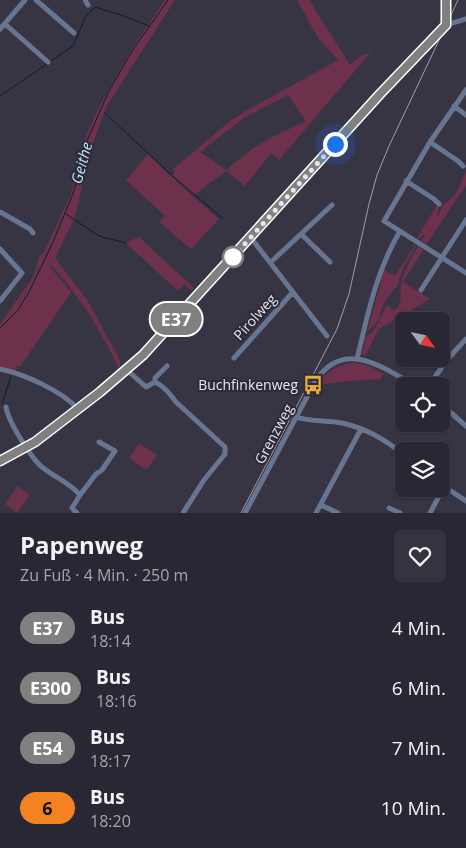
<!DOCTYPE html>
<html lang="de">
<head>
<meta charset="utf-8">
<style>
	:root { --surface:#292733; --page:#35333f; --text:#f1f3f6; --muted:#a5a5ac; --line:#45444e }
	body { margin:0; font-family:"Open Sans",sans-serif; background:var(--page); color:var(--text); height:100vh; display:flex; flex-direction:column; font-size:19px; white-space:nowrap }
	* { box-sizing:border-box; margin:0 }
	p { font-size:16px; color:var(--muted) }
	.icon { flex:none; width:28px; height:28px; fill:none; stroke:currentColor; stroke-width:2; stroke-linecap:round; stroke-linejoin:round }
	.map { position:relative; height:513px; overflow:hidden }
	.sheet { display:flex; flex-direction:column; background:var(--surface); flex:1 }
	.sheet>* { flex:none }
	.badge { padding:0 10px; border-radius:16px; font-size:18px; line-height:32px }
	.needle { width:32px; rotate:123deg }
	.tools { position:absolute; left:395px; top:312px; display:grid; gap:10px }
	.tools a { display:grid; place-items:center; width:55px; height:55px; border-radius:8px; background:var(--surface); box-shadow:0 1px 4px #0004,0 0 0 1px var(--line); font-size:25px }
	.you { position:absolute; width:25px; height:25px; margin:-12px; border:4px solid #fff; border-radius:50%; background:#1a73e8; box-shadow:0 0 0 8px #1a73e833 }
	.map>.badge { position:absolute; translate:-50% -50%; box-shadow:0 0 0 2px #fff }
	.round { display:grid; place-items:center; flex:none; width:52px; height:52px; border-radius:8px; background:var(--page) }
	.summary { display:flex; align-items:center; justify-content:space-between; height:85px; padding:0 20px }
	h1 { font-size:24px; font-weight:700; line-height:38px }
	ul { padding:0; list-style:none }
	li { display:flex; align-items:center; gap:15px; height:60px; padding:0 20px }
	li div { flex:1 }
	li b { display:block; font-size:19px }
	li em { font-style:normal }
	li .badge { min-width:55px; font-weight:700; text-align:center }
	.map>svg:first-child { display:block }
	.green { fill:#6e314c; fill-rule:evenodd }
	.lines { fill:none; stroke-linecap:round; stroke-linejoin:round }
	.stream { stroke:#061f2d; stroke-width:1 }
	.minor { stroke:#687591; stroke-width:5 }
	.rail { stroke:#a19eab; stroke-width:1 }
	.line-casing { stroke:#fff; stroke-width:11 }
	.line { stroke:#808080; stroke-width:8 }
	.walk { stroke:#e8e6f1; stroke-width:5; stroke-dasharray:0 9 }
	.stop-dot { fill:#fff; stroke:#808080; stroke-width:2.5 }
	.labels { text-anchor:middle; stroke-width:4; stroke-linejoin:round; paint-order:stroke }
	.street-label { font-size:14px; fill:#e8e6f1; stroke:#2d2a3a }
	.poi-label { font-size:14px; fill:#e8e6f1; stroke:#2d2a3a; text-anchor:end }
	.water-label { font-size:15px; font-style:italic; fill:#bee5fd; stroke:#2d2a3a }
</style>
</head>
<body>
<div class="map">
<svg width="466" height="513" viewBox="0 0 466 513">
	<rect width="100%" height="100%" fill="#373444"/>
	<path class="green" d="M165,0H175L106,107L93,143L74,219L55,258L87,300L120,360V367H118C101,330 79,295 51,265L50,267L71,292L70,294L26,358L20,366L16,367V370L0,367V324L33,277L39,257L44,252L72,192L84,141L98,109L131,50Z
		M297,0H309L350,65L359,57L371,52L279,160L271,153L245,186L226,171L194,195L172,175L175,173L172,170L230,121L244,112L338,60L318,38ZM288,95L306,121L272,137L252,149L226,170L200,152L244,118Z
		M148,154L188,192L219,219L191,249L159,222L165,216L126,180Z
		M466,172V186L426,244L421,241L425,236L424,234L419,239L417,238L437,205L439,208L437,216L438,217L442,206L455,195Z
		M139,237L194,288L191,290L184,284L178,291L127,244V242Z
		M415,245L416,246L403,269L397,286L387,298L381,309L379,319L367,333L384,270L395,276Z
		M418,246L423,250L403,282L430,299L379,329L365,356L362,354L366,336C381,328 379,314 388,305L394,311C404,304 399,295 401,284C404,271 411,258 418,246Z
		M357,363L369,366L384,374L380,379L349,381L319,385C326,369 340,364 357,363Z
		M139,443L157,455L148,468L144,469L129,458Z
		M17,486L30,495L17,513L5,504Z"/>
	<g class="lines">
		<path class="stream" d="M50,62L73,46L86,16L95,7L124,16L149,26
			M0,96L47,64
			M105,113L169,173L222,218
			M66,214L99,236L126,243
			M0,328L18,310L30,290L53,242L74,191L86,143L108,93L132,51L168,0
			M2,404L11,376"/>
		<path class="minor" d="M36,0L74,33
			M85,0L88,5
			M5,24L48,62
			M446,25V0
			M0,29L25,0
			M466,90L430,142L384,221L466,273
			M454,106L466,115
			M430,142L458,161L463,166
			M406,181L434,199L439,204
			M0,212L30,229L33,233
			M302,235L330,262
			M251,238L327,336
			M0,249L22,273L0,301
			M271,262L332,205
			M421,290L466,220
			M234,358L293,292
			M357,359C368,313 376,272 400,231
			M0,369C24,374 62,391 78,409
			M127,370L146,387L155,382C164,386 170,394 176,402L225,447V454L204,480L183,513
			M155,382V378L167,366
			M429,386L446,361L466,339
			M441,404L466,426
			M6,407C8,421 31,458 42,467C54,477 70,483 80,495L72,508L77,513
			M296,417C311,422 327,420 342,423C366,428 386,440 404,455
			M0,461L35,443L100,392L143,355L437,32L446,25L466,19
			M442,485L466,501
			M80,495L96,474L102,470L115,451L99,442
			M321,505L338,513
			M389,508L400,513
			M245,513L316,380C345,338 383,368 416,386
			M316,513L361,429
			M430,513L444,487"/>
		<path class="rail" d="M241,513L337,329L349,294L369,204L377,175L389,146L458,0"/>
	</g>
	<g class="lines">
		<defs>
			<path id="line" d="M0,461L35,442L100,392L143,355L380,94L446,25V0"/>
		</defs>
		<use href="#line" class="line-casing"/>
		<use href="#line" class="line"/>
		<path class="walk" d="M233,257L335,144"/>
	</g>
	<defs>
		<symbol id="bus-bare" viewBox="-9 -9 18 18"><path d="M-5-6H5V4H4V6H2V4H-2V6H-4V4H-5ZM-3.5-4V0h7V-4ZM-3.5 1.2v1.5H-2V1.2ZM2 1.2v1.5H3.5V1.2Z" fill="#e5ad35" stroke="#2d2a3a" stroke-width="2.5" paint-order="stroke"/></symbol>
	</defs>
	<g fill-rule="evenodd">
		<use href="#bus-bare" x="299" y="371" width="28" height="28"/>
	</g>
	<circle class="stop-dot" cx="233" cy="257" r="10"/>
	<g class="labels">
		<g class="street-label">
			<text transform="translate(255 317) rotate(-48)" y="5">Pirolweg</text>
			<text transform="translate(274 434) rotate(-62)" y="5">Grenzweg</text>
		</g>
		<g class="poi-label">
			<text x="298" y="390">Buchfinkenweg</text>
		</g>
		<g class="water-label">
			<text transform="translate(82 163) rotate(-75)" y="5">Geithe</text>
		</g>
	</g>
</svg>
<div class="tools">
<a><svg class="needle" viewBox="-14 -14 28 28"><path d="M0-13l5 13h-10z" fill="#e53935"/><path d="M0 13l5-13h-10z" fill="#a5a5ac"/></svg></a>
<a><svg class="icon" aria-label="locate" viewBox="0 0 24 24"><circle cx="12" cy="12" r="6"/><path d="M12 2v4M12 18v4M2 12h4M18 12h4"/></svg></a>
<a><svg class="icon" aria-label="layers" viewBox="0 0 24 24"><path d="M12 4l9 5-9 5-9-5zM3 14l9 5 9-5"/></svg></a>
</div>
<div class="you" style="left:335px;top:144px"></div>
<b class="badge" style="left:176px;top:319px;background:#808080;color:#fff">E37</b>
</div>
<section class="sheet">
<div class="summary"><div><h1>Papenweg</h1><p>Zu Fuß · 4 Min. · 250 m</p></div><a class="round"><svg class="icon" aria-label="heart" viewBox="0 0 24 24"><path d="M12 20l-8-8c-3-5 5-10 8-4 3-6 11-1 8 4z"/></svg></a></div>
<ul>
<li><span class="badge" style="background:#808080;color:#fff">E37</span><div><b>Bus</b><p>18:14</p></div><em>4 Min.</em></li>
<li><span class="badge" style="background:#808080;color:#fff">E300</span><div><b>Bus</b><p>18:16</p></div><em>6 Min.</em></li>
<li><span class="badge" style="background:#808080;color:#fff">E54</span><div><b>Bus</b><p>18:17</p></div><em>7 Min.</em></li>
<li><span class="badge" style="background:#f58220;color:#111">6</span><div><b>Bus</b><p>18:20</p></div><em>10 Min.</em></li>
</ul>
</section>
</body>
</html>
